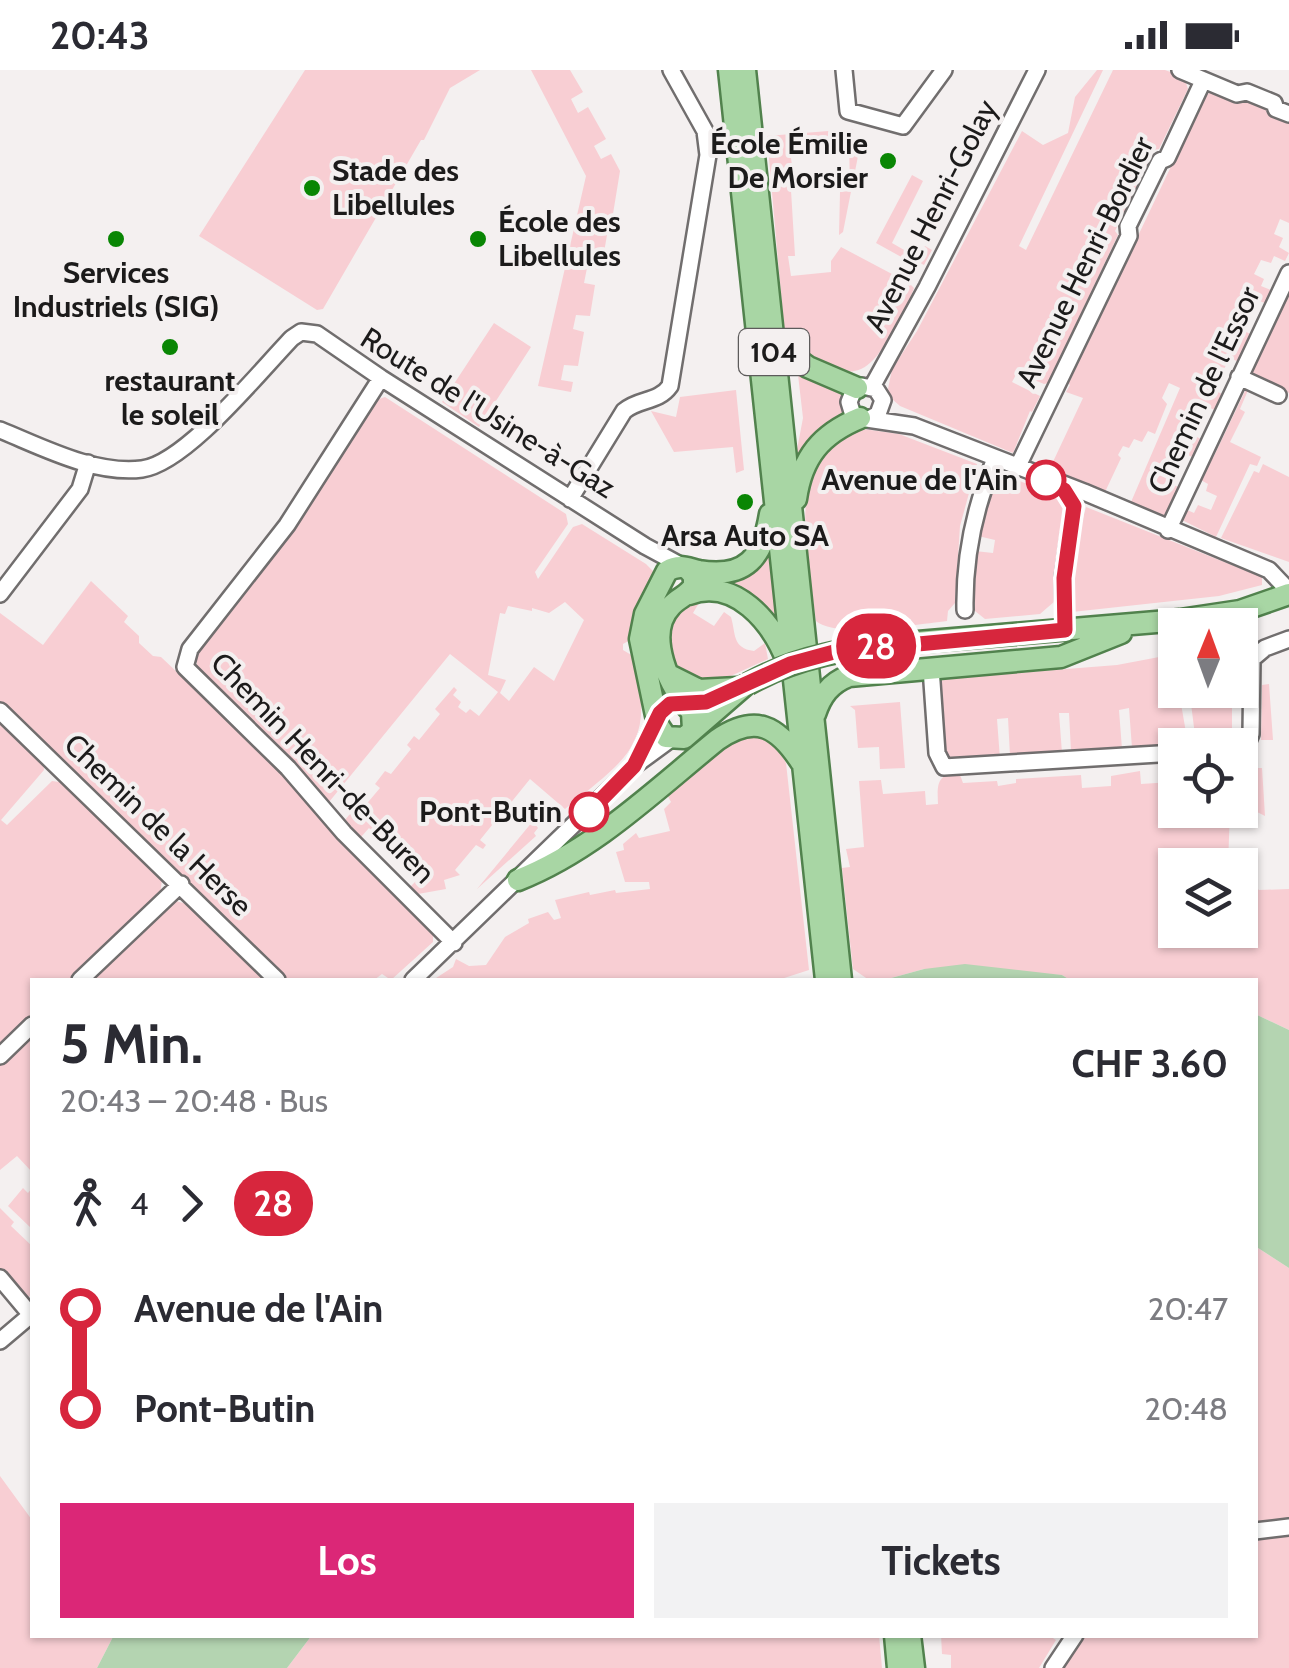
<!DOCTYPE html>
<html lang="de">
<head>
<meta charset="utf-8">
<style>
	:root { --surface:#fff; --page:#f2f2f3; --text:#2b2b33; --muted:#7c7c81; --accent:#db2777 }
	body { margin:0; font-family:Cabin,sans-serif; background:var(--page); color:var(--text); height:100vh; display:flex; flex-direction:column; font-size:38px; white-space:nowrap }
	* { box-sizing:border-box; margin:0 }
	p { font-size:32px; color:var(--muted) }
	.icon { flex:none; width:55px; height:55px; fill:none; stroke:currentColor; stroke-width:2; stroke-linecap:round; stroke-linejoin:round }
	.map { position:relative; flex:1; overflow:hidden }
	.drawer { position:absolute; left:30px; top:908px; width:1228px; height:660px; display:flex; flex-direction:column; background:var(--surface); border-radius:0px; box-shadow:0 2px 8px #0004 }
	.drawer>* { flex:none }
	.badge { padding:0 20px; border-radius:32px; font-size:35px; line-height:65px }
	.needle { width:65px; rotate:1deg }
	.buttons { position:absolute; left:1158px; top:538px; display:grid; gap:20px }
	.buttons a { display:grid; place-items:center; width:100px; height:100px; border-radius:0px; background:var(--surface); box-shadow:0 2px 8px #0004; font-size:50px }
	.map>.badge { position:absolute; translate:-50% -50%; box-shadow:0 0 0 5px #fff }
	.legs { display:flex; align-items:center; gap:15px; height:110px; padding:0 30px; font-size:32px }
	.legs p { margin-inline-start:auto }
	.head { display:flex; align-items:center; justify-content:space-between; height:170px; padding:0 30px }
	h1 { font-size:55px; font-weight:800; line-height:75px }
	.cta { display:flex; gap:20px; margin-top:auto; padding:20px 30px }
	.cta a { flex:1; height:115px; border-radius:0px; background:var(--accent); color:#fff; font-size:40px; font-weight:800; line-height:115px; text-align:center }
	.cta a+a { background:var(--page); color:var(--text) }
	ul { padding:0 30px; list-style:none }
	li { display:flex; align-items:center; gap:35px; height:100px; font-size:38px }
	li i { display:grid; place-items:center; width:15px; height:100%; margin:0 12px; background:currentColor }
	li i::after { content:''; width:25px; height:25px; margin:-12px; border:8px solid; border-radius:50%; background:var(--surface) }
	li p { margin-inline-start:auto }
	li:first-child i { background:linear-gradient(#0000 50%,currentColor 0) }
	li:last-child i { background:linear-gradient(currentColor 50%,#0000 0) }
	.status { display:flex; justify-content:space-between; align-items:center; height:70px; padding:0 50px; background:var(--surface); direction:ltr }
	.status svg { height:28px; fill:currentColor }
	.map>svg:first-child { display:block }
	.green { fill:#f8ced3; fill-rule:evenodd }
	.water { fill:#b4d4b1 }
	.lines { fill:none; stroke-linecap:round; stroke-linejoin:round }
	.minor-casing { stroke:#716e6e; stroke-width:20 }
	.major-casing { stroke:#51824d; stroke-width:25 }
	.minor { stroke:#fff; stroke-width:15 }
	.major { stroke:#a8d6a4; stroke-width:20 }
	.major-bridge-casing { stroke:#51824d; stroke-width:25; stroke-linecap:butt }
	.major-bridge { stroke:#a8d6a4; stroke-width:20 }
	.line-1-casing { stroke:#fff; stroke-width:22 }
	.line-1 { stroke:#d7263d; stroke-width:15 }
	.poi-dot { fill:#098604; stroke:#f4f0f0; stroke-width:4 }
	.stop-1-dot { fill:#fff; stroke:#d7263d; stroke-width:5 }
	.labels { text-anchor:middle; stroke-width:8; stroke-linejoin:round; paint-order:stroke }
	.shield { fill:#f4f0f0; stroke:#5d5b5b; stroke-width:2.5 }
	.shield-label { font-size:28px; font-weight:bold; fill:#1c1b1b }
	.poi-label { font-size:30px; font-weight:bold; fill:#1c1b1b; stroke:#f4f0f0 }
	.street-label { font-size:30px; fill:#1c1b1b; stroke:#f4f0f0 }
	.stop-label { font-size:30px; font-weight:bold; fill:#1c1b1b; stroke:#f4f0f0; text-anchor:end }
</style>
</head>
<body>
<div class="status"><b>20:43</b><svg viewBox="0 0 49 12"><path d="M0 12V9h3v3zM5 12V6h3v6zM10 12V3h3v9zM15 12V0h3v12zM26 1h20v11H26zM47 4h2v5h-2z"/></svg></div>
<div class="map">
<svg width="1289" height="1598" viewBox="0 0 1289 1598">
	<rect width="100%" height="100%" fill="#f4f0f0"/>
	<path class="green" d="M305,0H480L450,18L424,70H421L323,239L317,240L199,166Z
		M531,0H570L583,22L571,29L578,43L588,37L606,69L594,76L601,89L611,84L620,101L612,150L598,148L596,163L607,165L601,200L587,198L584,213L595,215L590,246L576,245L573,259L584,262L578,296L564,295L561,310L573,312L571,322L538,316L586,106Z
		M1097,0H1103L1019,176L1026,180L1113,0H1165L1184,7L1188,19L1159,79L1154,80L1115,161L1118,165L1048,313L1044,314L1017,303L1012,312L1040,326L1032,342L1030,341L1013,383L900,336L892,329L888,319L892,299L917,261L1022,61L1043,75L1068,63L1075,27Z
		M1217,20L1289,48V153L1280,149L1274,164L1283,168L1279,177L1289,183L1285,191L1274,186L1271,193L1261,190L1254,204L1264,209L1261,216L1273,221L1267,234L1255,229L1251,235L1241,231L1234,246L1244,251L1241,259L1252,265L1239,292L1230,288L1224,299L1213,294L1206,307L1217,313L1214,320L1224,325L1217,341L1206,336L1202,343L1191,339L1184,353L1196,359L1193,365L1203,370L1195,388L1183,383L1180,390L1169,385L1162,401L1173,406L1170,413L1180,418L1167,448L1131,432L1180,318L1169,313L1162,328L1167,334L1155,364L1148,361L1142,372L1134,369L1129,378L1123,376L1118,385L1121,388L1105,422L1040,394L1042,390L1051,396L1083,328L1066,322L1070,315L1068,313L1205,25Z
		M853,59L854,76H860L843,162L839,165L840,122L850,121L849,69L796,74L797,87L791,88L793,103L790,104L795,186H788L791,206L831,202V191L841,177L909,213L914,218C909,233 900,247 893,260C872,299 857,314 815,290C799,281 790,274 784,257L767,66Z
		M912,105L923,111L892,173L918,188L925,176L932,180L924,195L916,191L914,194L876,173Z
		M1289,213V323L1247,303Z
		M494,253L531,277L479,357L442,332Z
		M797,296L845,321L842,337L847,347L798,391L795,390L803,348Z
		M1247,317L1249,318L1240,339L1245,342L1230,372L1261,387L1257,396L1250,394L1216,467L1180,449L1185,439L1194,443L1198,435L1211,440L1217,426L1206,421L1208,414L1199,409L1209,387L1213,388Z
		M736,320L744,400L736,403L733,377L674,382L651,341L676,347L680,327Z
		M385,327L566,444L568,454L535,502L538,509L573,457L582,454L646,494L653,501L655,510L632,569L623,574V580L633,586C656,674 630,686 565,739L530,709L509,735L515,741L508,749L501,744L480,770L486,775L483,779L476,775L455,800L460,805L444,810L446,819L418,824L410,817L418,809L369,758L361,767L345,750L353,740L358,744L380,718L375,714L385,701L391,704L411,679L407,675L414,666L419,670L440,644L435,639L454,617L457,620L453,625L461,632L458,637L466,643L470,639L479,646L498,622L450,584L329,732L260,659L197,601L196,582L373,331ZM565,532L584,550L554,611L534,597L509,631L500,623L506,610L488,605L500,543L505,544L508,536L532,541V538L549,543Z
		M863,359L899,364L977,394L960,456L955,533L948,541L947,551C919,554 836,569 816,551C810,500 787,407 835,371C842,365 854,362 863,359Z
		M1263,394L1289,407V492L1221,468L1254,401L1259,403Z
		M1005,405L1057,426L1066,436L1058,486L1055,531L1040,544L985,549L975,541V481L993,483L995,470L978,466L994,410Z
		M1086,437L1262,507V515L1219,526L1072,542V489Z
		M773,478L783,557L710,515Z
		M91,511L128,546L124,552L139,566V573L153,586L161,587L270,690L433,860V872L391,910L382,904L374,910H285L0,631V543L43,575Z
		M702,528L693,543L714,556L724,542L731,547C736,564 732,578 754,581L765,573L768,589L711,615L682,606L665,583C671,546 667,544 702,528Z
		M1175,584V620H1232V672L1196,673L1190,626L1180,628L1188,674L1132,678L1129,638L1119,640L1122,679L1071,681L1069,643H1059L1062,683L1010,686L1008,648L997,649L1000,689L953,692L944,681L938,609L1117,595Z
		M1269,614L1273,670H1261L1262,615Z
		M900,632L905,698L880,699L879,677L858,678L855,640L850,636Z
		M0,649L43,690L44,700L1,750L7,755L52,711L66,713L158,803L162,809L160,826L72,910H32V947L0,977Z
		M740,666C764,666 775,671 786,693L809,900L778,910H433L453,897L456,889L469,896L486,895L505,867L529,853L528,849L548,842L554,850L561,848L555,830L589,822L590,825L615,820L616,823L650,819L649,812H625L616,782L624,780L623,774L636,763L639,768L670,761L664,739L671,732L665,721L724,674Z
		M1170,698L1175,699V740H1230L1228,795H1175V860H1240V799L1248,798L1249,812L1259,820L1289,819V960L1255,944V910H1070L1062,905L924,899L884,910H869L853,899L842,798L850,797L846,779L864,777L859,711L881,710L883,724L925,721L926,735L938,734C937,714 937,704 959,702L963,713L997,711L998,716L1016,713V709L1081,705L1082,718L1111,716V706L1140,701L1141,714L1171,712Z
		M1256,698H1262L1265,746L1253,740L1248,728L1252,701Z
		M533,751L538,758L534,763L536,766L477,819Z
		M176,831L190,835L267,910H89L169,834Z
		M32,963V1102L17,1086L0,1100V994Z
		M23,1118L28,1123L32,1118V1159L8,1136Z
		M0,1138L14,1152L11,1156L32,1176V1222L29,1227H24L0,1198Z
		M1255,1176L1289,1198V1451L1255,1455Z
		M0,1406L32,1450V1565H114L97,1598H0Z
		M1289,1462V1598H1061L1082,1565H1255V1466Z
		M312,1565H879L882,1598H287Z
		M941,1565H1048L1056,1570L1039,1598H951V1585L942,1584Z"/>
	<path class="water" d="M965,894L1062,905L1070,910H884L924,899Z
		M1255,944L1289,960V1198L1255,1176Z
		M114,1565H312L287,1598H97Z"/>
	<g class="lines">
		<defs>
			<path id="minor" d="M844,0L848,41L903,56L944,0
				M1180,0L1237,24L1247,22L1274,33L1276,39L1289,44
				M1239,307L1278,325
				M381,308L287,455L190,579L185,597L288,698L344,763L454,873
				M872,317L927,217L1037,0
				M869,349L878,344L883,330L876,319L862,316L853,322L849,332L852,342L860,348L914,356L1084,422L1269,500L1289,521
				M0,360C42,377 95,405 142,399C186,393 259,302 292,268L301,262L317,264L381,308L645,476L682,496
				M1017,398L1129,166L1128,156L1160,91L1167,88L1203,11
				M1058,416L1070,425L1074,436L1063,508L1065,561
				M570,429L624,341C639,328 658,333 670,316L708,85L705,61L671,0
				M1168,460L1289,203
				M0,524L80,419L88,393
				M965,540C964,487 974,438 995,389
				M931,598L937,683L944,697L1175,683
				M0,641L277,910
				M1240,677L1248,671L1251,664L1252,589L1265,578L1289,569
				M634,695L656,650
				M80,910L181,814
				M413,910L634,696L671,669
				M0,986L32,955
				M0,1208L31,1245
				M0,1271L32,1244
				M1255,1461L1289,1457
				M1053,1598L1075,1565"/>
			<path id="major" d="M729,0L826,910
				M745,0L841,910
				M773,272L808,297L857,318
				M796,429C802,387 821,364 860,348
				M687,498L694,506V516C688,526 679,527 671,536C644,564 670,620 692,642L693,660
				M689,524C735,507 772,552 787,591
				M906,573L1180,550L1240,541L1289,524
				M671,606L699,620L737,618
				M744,616L684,668L666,667L658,655L640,569L645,544L667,501C680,494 686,498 699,501C746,509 763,487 770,444
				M815,644C821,626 830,613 849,606L1061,587L1121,563
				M518,810C594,780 654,721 717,670C755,644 777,655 801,692
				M895,1565L898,1598
				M910,1565L914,1598"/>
		</defs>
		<use href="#minor" class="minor-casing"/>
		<use href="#major" class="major-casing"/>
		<use href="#minor" class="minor"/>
		<use href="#major" class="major"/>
		<defs>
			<path id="major-bridge" d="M748,614C798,586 849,578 906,573"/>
		</defs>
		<use href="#major-bridge" class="major-bridge-casing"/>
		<use href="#major-bridge" class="major-bridge"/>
	</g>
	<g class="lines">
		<defs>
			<path id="line-1" d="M589,742L634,696L660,643L670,634L706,632L790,594L834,582L1065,560L1064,508L1074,436L1064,420L1046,410"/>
		</defs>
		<use href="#line-1" class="line-1-casing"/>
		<use href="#line-1" class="line-1"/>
	</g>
	<g class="poi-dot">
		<circle cx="888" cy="91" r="10"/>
		<circle cx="312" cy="118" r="10"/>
		<circle cx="116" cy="169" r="10"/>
		<circle cx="478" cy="169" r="10"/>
		<circle cx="170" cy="277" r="10"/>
		<circle cx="745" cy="432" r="10"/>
	</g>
	<g class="stop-1-dot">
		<circle cx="1046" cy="410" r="18"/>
		<circle cx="589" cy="742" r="18"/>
	</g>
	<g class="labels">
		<rect class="shield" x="739" y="259" width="70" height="46" rx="8"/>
		<g class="shield-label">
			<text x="774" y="292">104</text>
		</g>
		<g class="poi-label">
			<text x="868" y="84" text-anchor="end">École Émilie<tspan x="868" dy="34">De Morsier</tspan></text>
			<text x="332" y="111" text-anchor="start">Stade des<tspan x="332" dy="34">Libellules</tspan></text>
			<text x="498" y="162" text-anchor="start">École des<tspan x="498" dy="34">Libellules</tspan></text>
			<text x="116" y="213">Services<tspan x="116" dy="34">Industriels (SIG)</tspan></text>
			<text x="170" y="321">restaurant<tspan x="170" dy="34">le soleil</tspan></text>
			<text x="745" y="476">Arsa Auto SA</text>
		</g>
		<g class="street-label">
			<text transform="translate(931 146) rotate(-63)" y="10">Avenue Henri-Golay</text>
			<text transform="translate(1085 192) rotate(-64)" y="10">Avenue Henri-Bordier</text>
			<text transform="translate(1204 320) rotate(-65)" y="10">Chemin de l'Essor</text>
			<text transform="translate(488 343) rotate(32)" y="10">Route de l'Usine-à-Gaz</text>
			<text transform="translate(323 698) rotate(46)" y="10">Chemin Henri-de-Buren</text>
			<text transform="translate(158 755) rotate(44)" y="10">Chemin de la Herse</text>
		</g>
		<g class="stop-label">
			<text x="1018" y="420">Avenue de l'Ain</text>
			<text x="562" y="752">Pont-Butin</text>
		</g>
	</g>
</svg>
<div class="buttons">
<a><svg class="needle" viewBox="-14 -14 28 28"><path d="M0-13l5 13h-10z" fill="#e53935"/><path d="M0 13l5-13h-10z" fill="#7c7c81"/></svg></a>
<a><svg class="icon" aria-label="locate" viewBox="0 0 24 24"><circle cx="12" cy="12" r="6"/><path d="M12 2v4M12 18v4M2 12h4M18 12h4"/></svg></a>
<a><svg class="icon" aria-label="layers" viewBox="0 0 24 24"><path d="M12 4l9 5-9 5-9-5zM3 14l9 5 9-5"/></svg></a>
</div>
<b class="badge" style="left:876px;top:576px;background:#d7263d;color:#fff">28</b>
<section class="drawer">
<div class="head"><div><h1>5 Min.</h1><p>20:43 – 20:48 · Bus</p></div><b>CHF 3.60</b></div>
<div class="legs"><svg class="icon" aria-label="walk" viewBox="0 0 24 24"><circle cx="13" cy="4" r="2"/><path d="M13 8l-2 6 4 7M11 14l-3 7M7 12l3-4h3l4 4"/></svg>4<svg class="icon" aria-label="forward" viewBox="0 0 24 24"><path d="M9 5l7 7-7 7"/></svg><b class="badge" style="background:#d7263d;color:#fff">28</b></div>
<ul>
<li><i style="color:#d7263d"></i><b>Avenue de l'Ain</b><p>20:47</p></li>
<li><i style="color:#d7263d"></i><b>Pont-Butin</b><p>20:48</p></li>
</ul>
<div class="cta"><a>Los</a><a>Tickets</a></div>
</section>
</div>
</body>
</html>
